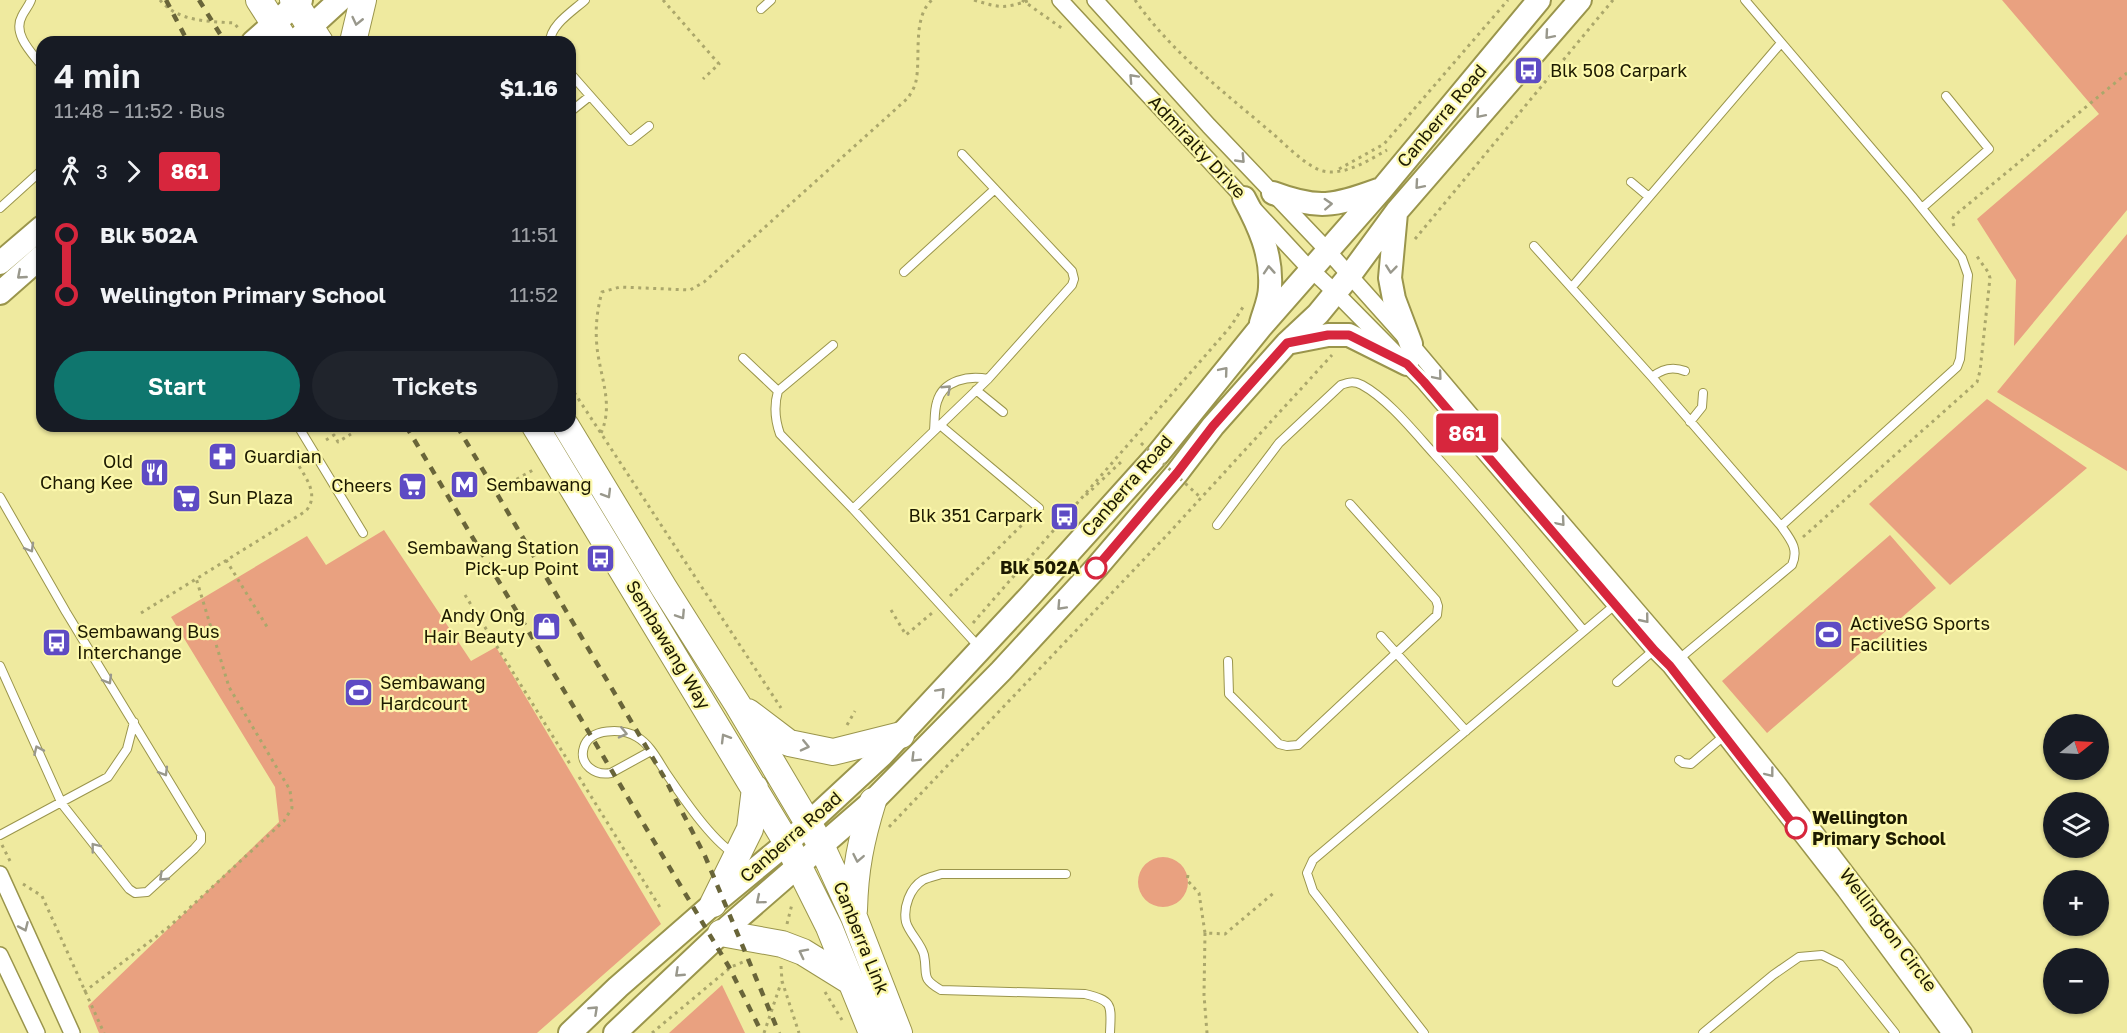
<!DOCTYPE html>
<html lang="en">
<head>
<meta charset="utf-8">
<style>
	:root { --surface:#171b24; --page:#20242c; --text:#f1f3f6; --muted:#9ea1a6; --accent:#0f766e }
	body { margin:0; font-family:"Golos Text",sans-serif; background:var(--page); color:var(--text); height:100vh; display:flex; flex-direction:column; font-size:22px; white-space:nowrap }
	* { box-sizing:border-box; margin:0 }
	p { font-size:20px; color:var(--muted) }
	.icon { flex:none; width:33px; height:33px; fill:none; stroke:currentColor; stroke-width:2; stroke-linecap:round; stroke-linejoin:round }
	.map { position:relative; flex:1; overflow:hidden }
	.side { position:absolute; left:36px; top:36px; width:540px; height:396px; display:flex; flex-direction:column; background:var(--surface); border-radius:18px; box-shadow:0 2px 4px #0004 }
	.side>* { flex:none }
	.badge { padding:0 12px; border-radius:4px; font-size:21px; line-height:39px }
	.needle { width:39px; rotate:72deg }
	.buttons { position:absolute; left:2043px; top:714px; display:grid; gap:12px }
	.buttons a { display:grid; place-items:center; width:66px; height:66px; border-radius:50%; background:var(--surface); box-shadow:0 2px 4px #0004; font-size:30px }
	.map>.badge { position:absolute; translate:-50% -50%; box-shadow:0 0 0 3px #fff }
	.legs { display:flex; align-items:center; gap:9px; height:66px; padding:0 18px; font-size:20px }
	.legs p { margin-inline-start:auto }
	.summary { display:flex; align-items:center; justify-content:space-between; height:102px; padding:0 18px }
	h1 { font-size:33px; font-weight:600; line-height:45px }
	.button { display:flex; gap:12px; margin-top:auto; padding:12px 18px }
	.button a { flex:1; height:69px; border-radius:36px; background:var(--accent); color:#fff; font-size:24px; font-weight:600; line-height:69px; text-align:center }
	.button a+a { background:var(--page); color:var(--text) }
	ul { padding:0 18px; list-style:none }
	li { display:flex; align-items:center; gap:21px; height:60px; font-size:22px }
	li i { display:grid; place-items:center; width:9px; height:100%; margin:0 8px; background:currentColor }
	li i::after { content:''; width:15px; height:15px; margin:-8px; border:4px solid; border-radius:50%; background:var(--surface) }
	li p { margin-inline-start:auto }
	li:first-child i { background:linear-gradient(#0000 50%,currentColor 0) }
	li:last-child i { background:linear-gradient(currentColor 50%,#0000 0) }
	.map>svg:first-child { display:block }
	.green { fill:#e9a180 }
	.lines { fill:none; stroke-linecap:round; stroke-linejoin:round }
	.lane-casing { stroke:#9a954c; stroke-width:10 }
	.street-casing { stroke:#9a954c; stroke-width:18 }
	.secondary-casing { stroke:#9a954c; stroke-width:26 }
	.primary-casing { stroke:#9a954c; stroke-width:28 }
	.path { stroke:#aba76b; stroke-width:3; stroke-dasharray:3 4.5; stroke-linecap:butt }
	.lane { stroke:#fff; stroke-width:8 }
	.street { stroke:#fff; stroke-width:15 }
	.secondary { stroke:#fff; stroke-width:22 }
	.primary { stroke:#fff; stroke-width:26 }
	.rail { stroke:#696539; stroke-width:4.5; stroke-dasharray:8 8; stroke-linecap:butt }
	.path-bridge { stroke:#aba76b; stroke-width:3; stroke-dasharray:3 4.5; stroke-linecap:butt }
	.oneway { stroke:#99988c }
	.line-1-casing { stroke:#fff; stroke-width:14 }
	.line-1 { stroke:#d7263d; stroke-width:9 }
	.stop-1-dot { fill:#fff; stroke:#d7263d; stroke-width:3 }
	.labels { text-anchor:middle; stroke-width:4.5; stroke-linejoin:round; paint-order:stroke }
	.poi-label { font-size:18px; fill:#1d1a00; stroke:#fcf8ac; text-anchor:start }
	.street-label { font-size:18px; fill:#1d1a00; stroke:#fcf8ac }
	.stop-label { font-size:18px; font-weight:bold; fill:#1d1a00; stroke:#fcf8ac; text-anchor:end }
</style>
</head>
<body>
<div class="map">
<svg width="2127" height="1033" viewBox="0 0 2127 1033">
	<rect width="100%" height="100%" fill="#efea9f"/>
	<path class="green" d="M2002,0H2127V210L2014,346L2016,280L1977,219L2099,114Z
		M2127,234V471L1997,392Z
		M1987,399L2087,468L1950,585L1869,504Z
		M384,530L471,661L496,647L661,924L537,1033H99L88,1006L279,822L275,787L171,617L307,536L326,565Z
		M1890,535L1936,588L1767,733L1722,681Z
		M1138 882a25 25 0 1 1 50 0a25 25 0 1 1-50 0Z
		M722,985L745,1033H669Z"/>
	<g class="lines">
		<defs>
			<path id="lane" d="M31,0C29,6 24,11 22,16C12,34 32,53 42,66
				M1745,0L1912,196L1962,258L1968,275L1960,359L1957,367L1781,526
				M761,9L771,0
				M550,42C550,25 573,11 585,0
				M570,73L630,141L649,126
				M570,112L590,96
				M1631,182L1649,197
				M0,208L42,170
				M1922,208L1989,149L1946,96
				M1534,246L1652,377L1781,526C1791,540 1799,549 1792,565L1679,659
				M904,272L995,189
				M1572,287L1781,43
				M833,345L778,391C774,405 775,420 780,434L853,509L979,647
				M743,358L778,391
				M1652,377C1662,369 1672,366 1685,371
				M976,390L1003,412
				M1690,422L1702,407L1703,393
				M940,425L1039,508
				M298,426L363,533
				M934,430C935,421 934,411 937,402C943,380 969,375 988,379
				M0,497L66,612L201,834V841L194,849L147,892L135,893L129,889L62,804L0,666
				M853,509L988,379L1072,285L1074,279L1072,271L962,154
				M1217,525L1279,443L1341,385C1349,382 1354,381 1362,385C1388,399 1415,433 1435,455C1487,512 1535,572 1584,631
				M1381,636L1466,731
				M1228,661L1229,694L1279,744L1287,746L1298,745L1437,615L1438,606L1436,600L1350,504
				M1617,682L1654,650
				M651,751L611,773C596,776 578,765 584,747C590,728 622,728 637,737C651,745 659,763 668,776C683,798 711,839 733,853
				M1679,760L1683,763L1691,764L1725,735
				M0,835L108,777L127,749L134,722
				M1066,874H941C936,876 929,877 923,880C910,888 903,907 906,922C909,933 921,943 924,955C928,975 920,978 941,990L1085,994C1114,1001 1111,1005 1110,1033
				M1424,1033L1313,891L1307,873L1313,860L1616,604
				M1703,1033L1773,975L1799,957L1822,955L1840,964L1895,1033"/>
			<path id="street" d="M1060,0L1304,263L1336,293L1424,382L1654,650L1670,666L1845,891L1950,1033
				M1095,0L1209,126L1327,250L1411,344L1523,477L1679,659L1778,783L1909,955L1964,1033
				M0,874L72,1033
				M0,955L37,1033"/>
			<path id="secondary" d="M253,42L301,0
				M294,42L340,0
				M1273,193C1318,210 1334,206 1378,190
				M1244,198C1259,226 1272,254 1270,287C1270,299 1264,312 1261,323
				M1396,213L1390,278L1394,299L1411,344
				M0,263L42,227
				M0,293L42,256
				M1287,343L1328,335H1349L1407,364
				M570,1033L618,987L713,904L787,843L881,756L1030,596L1158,454L1260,328L1382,189L1539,0
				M615,1033L721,933L873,801L1001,671L1096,568L1177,473L1213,426L1287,343L1318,314L1350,275L1397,211L1580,0"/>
			<path id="primary" d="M259,0L286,42
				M293,0L320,42
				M353,42L363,0
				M535,426L787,843L829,927L872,1033
				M566,426L664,588L738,705L821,845L854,917L899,1033
				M748,712L789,743L833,752L901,735
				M713,904L750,829L755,788
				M854,910C855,869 861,840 873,801
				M721,933L782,944L803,952L853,983"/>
		</defs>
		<use href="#lane" class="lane-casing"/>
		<use href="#street" class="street-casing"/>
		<use href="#secondary" class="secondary-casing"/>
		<use href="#primary" class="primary-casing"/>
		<path class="path" d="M160,0C178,22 208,21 234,23L239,29
			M663,0L719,64L703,79
			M974,0C1000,8 1004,9 1030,0
			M1022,0L1063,29
			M1135,0C1171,52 1224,92 1272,133C1285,144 1308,168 1323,171C1345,176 1369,160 1387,150
			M1339,169L1384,144L1508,0
			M1954,226L1952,220L1954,216L2127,73
			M1415,239L1613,0
			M570,386L781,708
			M601,433C614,404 600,377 597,347C595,328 597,310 602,292L620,287L690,290L704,282L908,98C911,93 915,87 916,81C921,58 912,17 932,0
			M326,440L334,435L338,442L351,434
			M510,483L533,470
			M1086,495L1122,461
			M1052,507L1064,516L1066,514
			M1803,537L1977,382L1980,371L1990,278L1988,272L1976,255
			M226,560L269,630
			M465,595L570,764
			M950,596L1030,517
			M891,610L906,635L932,613
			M141,613L306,511C320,494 305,477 296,461
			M973,623L1231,326L1243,307
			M847,725L855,711
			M579,777L661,909
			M889,827L1168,534L1332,355
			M2,845L10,861
			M1188,875L1187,880L1199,893L1205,933L1225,934L1276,891
			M23,884L42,896L104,1033
			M787,924L792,904
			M1205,933L1204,995L1207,1033
			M781,966L782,981L799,1033
			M84,992L170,926L284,821L292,808L290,790L229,687L196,578
			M825,992L842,1020
			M652,1033L731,967L748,960
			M764,1033L781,983"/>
		<use href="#lane" class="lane"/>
		<use href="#street" class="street"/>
		<use href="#secondary" class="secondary"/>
		<use href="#primary" class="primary"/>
		<path class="rail" d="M166,0L188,42
			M199,0L225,42
			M406,426L729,967L762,1033
			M457,426L664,777L705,856L779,1033"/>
		<path class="path-bridge" d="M1141,443L1199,496"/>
	</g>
	<defs><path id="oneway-chevron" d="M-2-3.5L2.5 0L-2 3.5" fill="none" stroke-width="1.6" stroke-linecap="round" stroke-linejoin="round" transform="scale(1.5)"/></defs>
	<g class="oneway">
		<use href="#oneway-chevron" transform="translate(357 21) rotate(103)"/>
		<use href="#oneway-chevron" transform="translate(1549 35) rotate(131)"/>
		<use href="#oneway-chevron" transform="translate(1133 78) rotate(-133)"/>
		<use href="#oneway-chevron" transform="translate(1480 114) rotate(131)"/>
		<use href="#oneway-chevron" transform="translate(1241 159) rotate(46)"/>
		<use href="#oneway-chevron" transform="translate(1419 185) rotate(131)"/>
		<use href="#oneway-chevron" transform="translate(1328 204) rotate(-3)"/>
		<use href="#oneway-chevron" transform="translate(1391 269) rotate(96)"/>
		<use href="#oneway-chevron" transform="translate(1269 270) rotate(-94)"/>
		<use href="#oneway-chevron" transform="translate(21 275) rotate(139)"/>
		<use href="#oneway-chevron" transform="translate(1224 371) rotate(-50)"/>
		<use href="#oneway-chevron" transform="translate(1438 376) rotate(50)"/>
		<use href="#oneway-chevron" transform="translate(947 389) rotate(-43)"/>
		<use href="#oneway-chevron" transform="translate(607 494) rotate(59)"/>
		<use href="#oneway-chevron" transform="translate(1561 522) rotate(49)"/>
		<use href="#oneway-chevron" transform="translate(30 548) rotate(60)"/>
		<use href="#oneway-chevron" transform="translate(1061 606) rotate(133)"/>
		<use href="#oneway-chevron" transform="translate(681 615) rotate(57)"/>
		<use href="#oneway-chevron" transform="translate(1645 619) rotate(51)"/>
		<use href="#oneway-chevron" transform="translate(108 680) rotate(59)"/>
		<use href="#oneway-chevron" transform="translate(941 692) rotate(-47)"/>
		<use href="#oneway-chevron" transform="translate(623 733) rotate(13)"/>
		<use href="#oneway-chevron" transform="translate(725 738) rotate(-121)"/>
		<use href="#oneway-chevron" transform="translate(805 746) rotate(13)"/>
		<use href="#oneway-chevron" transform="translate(38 750) rotate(-114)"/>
		<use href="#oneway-chevron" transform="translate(915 758) rotate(135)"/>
		<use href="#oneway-chevron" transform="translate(164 772) rotate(59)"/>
		<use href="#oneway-chevron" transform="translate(1770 773) rotate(52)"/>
		<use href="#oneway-chevron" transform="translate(95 847) rotate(-128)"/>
		<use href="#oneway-chevron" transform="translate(858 858) rotate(101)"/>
		<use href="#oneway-chevron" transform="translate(163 877) rotate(137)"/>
		<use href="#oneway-chevron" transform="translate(760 900) rotate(140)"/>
		<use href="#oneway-chevron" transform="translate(24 927) rotate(66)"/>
		<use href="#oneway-chevron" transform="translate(803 953) rotate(-153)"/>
		<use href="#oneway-chevron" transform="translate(679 973) rotate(137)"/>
		<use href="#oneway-chevron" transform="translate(594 1010) rotate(-43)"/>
	</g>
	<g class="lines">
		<defs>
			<path id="line-1" d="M1096,568L1177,473L1213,426L1287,343L1328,335H1349L1407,364L1424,382L1654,650L1670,666L1796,828"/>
		</defs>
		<use href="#line-1" class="line-1-casing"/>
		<use href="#line-1" class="line-1"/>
	</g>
	<defs>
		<symbol id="bus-square" viewBox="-11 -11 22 22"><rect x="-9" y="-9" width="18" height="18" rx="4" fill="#5e4bc4" stroke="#fcf8ac"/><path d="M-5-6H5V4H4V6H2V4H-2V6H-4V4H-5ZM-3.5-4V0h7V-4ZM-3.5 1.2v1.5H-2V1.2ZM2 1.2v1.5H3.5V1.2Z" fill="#fff"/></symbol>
		<symbol id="pharmacy-square" viewBox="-11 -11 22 22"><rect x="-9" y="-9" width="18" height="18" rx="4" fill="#5e4bc4" stroke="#fcf8ac"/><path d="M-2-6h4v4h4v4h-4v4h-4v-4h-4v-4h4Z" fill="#fff"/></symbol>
		<symbol id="restaurant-square" viewBox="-11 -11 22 22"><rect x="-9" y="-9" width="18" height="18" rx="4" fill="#5e4bc4" stroke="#fcf8ac"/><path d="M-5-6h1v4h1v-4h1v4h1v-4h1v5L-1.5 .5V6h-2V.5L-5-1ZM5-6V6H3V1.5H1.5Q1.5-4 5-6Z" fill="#fff"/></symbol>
		<symbol id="metro-square" viewBox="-11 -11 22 22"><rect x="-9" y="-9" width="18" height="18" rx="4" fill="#5e4bc4" stroke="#fcf8ac"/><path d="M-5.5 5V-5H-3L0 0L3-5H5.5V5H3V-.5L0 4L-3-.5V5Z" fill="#fff"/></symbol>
		<symbol id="supermarket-square" viewBox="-11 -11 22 22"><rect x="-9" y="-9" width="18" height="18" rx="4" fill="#5e4bc4" stroke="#fcf8ac"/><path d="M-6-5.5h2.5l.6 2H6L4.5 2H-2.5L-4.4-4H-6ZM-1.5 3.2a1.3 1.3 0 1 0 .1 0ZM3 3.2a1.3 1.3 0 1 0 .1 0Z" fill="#fff"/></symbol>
		<symbol id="shop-square" viewBox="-11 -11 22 22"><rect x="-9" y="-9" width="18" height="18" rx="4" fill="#5e4bc4" stroke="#fcf8ac"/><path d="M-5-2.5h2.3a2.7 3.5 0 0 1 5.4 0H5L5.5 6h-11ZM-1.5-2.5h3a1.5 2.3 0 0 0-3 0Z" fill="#fff"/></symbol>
		<symbol id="stadium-square" viewBox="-11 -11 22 22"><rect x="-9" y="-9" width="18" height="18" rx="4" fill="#5e4bc4" stroke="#fcf8ac"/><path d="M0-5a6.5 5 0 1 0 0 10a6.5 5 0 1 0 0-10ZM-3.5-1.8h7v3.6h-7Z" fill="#fff"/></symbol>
	</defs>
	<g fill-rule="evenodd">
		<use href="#bus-square" x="1512" y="54" width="33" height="33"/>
		<use href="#pharmacy-square" x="206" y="440" width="33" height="33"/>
		<use href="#restaurant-square" x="138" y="456" width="33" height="33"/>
		<use href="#metro-square" x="448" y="468" width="33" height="33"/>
		<use href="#supermarket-square" x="396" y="470" width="33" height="33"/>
		<use href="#supermarket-square" x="170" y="482" width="33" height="33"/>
		<use href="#bus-square" x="1048" y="500" width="33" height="33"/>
		<use href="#bus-square" x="584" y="542" width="33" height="33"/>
		<use href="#shop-square" x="530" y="610" width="33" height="33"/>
		<use href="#stadium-square" x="1812" y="618" width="33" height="33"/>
		<use href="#bus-square" x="40" y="626" width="33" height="33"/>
		<use href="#stadium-square" x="342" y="676" width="33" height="33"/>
	</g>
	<g class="stop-1-dot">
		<circle cx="1096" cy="568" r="10"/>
		<circle cx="1796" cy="828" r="10"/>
	</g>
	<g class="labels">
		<g class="poi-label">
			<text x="1550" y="77">Blk 508 Carpark</text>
			<text x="244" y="463">Guardian</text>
			<text x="133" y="468" text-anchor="end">Old<tspan x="133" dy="21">Chang Kee</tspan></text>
			<text x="486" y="491">Sembawang</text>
			<text x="392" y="492" text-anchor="end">Cheers</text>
			<text x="208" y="504">Sun Plaza</text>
			<text x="1043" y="522" text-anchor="end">Blk 351 Carpark</text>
			<text x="579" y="554" text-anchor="end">Sembawang Station<tspan x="579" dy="21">Pick-up Point</tspan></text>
			<text x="525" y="622" text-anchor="end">Andy Ong<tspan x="525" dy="21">Hair Beauty</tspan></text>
			<text x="1850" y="630">ActiveSG Sports<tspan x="1850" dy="21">Facilities</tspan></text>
			<text x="77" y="638">Sembawang Bus<tspan x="77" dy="21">Interchange</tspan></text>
			<text x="380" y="689">Sembawang<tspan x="380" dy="21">Hardcourt</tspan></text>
		</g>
		<g class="street-label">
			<text transform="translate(1442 116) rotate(-50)" y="6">Canberra Road</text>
			<text transform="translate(1197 147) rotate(47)" y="6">Admiralty Drive</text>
			<text transform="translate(1127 486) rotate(-49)" y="6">Canberra Road</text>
			<text transform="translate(668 645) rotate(59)" y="6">Sembawang Way</text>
			<text transform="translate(791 837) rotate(-41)" y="6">Canberra Road</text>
			<text transform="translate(1888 930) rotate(53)" y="6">Wellington Circle</text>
			<text transform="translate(861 938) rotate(68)" y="6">Canberra Link</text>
		</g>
		<g class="stop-label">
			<text x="1080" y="574">Blk 502A</text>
			<text x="1812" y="824" text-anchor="start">Wellington<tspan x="1812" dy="21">Primary School</tspan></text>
		</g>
	</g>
</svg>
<div class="buttons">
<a><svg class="needle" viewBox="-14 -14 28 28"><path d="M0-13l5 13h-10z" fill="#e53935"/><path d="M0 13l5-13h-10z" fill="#9ea1a6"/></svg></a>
<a><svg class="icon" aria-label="layers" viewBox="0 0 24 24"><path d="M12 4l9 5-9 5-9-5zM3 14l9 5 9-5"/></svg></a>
<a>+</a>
<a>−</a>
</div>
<b class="badge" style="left:1467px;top:433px;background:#d7263d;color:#fff">861</b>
<section class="side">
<div class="summary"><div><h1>4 min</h1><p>11:48 – 11:52 · Bus</p></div><b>$1.16</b></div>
<div class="legs"><svg class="icon" aria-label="walk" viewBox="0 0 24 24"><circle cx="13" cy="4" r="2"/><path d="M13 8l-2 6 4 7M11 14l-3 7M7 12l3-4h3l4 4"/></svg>3<svg class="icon" aria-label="forward" viewBox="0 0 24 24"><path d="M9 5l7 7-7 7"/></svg><b class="badge" style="background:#d7263d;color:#fff">861</b></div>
<ul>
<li><i style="color:#d7263d"></i><b>Blk 502A</b><p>11:51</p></li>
<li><i style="color:#d7263d"></i><b>Wellington Primary School</b><p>11:52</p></li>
</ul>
<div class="button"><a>Start</a><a>Tickets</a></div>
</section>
</div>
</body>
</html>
